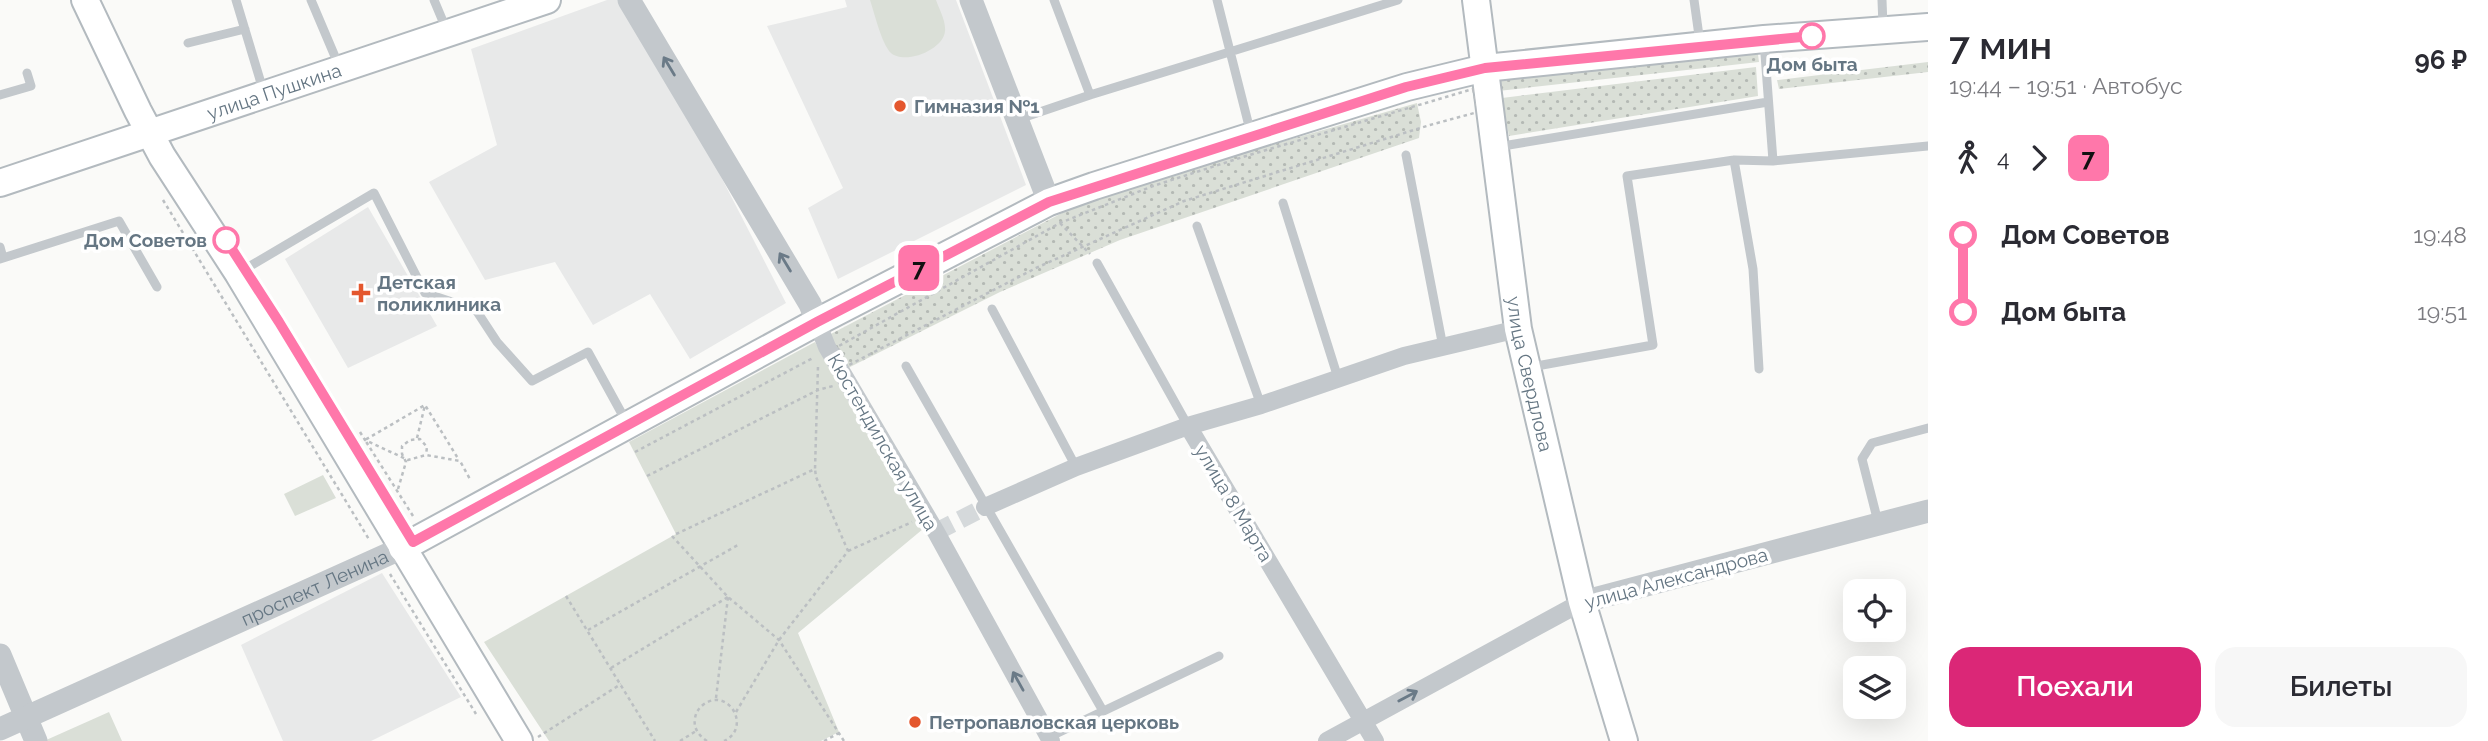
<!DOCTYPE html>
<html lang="ru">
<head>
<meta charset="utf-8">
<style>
	:root { --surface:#fff; --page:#f7f7f7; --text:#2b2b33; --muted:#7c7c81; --accent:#db2777 }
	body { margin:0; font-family:Raleway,sans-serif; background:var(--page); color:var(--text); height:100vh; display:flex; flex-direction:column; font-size:26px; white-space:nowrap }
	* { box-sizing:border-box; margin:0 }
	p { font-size:23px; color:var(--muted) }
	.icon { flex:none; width:38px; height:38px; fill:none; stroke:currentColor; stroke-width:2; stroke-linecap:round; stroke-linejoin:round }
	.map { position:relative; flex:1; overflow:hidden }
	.side { display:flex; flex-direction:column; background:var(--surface); width:560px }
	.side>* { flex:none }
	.badge { padding:0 14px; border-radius:10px; font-size:24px; line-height:46px }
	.tools { position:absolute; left:1843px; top:579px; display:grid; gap:14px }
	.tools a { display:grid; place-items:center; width:63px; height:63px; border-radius:14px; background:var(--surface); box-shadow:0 7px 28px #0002; font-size:35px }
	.map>.badge { position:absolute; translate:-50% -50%; box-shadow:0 0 0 4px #fff }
	.legs { display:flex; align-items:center; gap:10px; height:77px; padding:0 21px; font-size:23px }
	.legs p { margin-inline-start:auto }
	.overview { display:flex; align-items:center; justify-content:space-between; height:119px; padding:0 21px }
	h1 { font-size:38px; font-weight:600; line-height:52px }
	.cta { display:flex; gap:14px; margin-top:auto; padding:14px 21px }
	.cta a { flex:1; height:80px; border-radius:21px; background:var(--accent); color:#fff; font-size:28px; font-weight:600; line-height:80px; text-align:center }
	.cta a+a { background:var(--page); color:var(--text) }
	ul { padding:0 21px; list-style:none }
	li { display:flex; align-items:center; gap:24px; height:77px; font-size:26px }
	li i { display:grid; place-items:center; width:10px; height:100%; margin:0 9px; background:currentColor }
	li i::after { content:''; width:18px; height:18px; margin:-9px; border:5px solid; border-radius:50%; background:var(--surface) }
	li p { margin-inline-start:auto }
	li:first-child i { background:linear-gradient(#0000 50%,currentColor 0) }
	li:last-child i { background:linear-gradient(currentColor 50%,#0000 0) }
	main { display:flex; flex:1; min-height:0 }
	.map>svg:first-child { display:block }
	.built { fill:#e8e9e9 }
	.grass { fill:url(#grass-dots) }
	.park { fill:#dadfd7 }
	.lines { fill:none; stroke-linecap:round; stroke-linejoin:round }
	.minor-tunnel { stroke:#d5d9db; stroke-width:18; stroke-dasharray:18 9; stroke-linecap:butt }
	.secondary-casing { stroke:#b3babf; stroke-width:30 }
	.path { stroke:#bbbfc2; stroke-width:2.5; stroke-dasharray:3.5 3.5; stroke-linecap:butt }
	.service { stroke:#c3c8cc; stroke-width:9 }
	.minor { stroke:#c3c8cc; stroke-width:18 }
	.tertiary { stroke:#c3c8cc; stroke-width:23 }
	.secondary { stroke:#fff; stroke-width:26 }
	.oneway { stroke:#6a7a87 }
	.line-1-casing { stroke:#fff; stroke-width:16 }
	.line-1 { stroke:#f7a; stroke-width:10 }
	.stop-1-dot { fill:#fff; stroke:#f7a; stroke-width:3.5 }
	.poi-dot { fill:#e4572e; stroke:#fff; stroke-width:2.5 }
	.labels { text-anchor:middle; stroke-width:7; stroke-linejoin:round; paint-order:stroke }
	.stop-label { font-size:19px; font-weight:bold; fill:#657683; stroke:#fff }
	.street-label { font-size:19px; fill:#657683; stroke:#fff }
	.poi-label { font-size:19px; font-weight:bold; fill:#657683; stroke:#fff; text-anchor:start }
</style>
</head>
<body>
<main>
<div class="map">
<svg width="1928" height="741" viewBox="0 0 1928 741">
	<defs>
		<pattern id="grass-dots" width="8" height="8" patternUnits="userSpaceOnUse" patternTransform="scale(1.75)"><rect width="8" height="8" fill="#dadfd7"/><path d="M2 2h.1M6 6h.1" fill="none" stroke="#b4b9b4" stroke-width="1.8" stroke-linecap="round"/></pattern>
	</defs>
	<rect width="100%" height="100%" fill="#fafaf8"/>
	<path class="built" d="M607,0H630L786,303L690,359L650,294L593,325L555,262L485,280L429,182L497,145L471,49Z
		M845,0H956L1026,185L838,279L808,208L843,188L767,26L847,7Z
		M368,207L437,326L348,368L285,259Z
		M382,573L461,697L371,741H283L241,645Z"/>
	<path class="grass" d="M1757,47L1759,62L1498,91V81Z
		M1928,62V72L1779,89L1777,80Z
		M1756,67L1758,96L1509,136L1502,98Z
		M1417,103L1421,122L1419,138L1120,240L1000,292L848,368L827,336L1062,213L1129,186Z"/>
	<path class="park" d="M870,0H936C939,9 946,21 945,31C944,50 902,67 889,51C880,38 875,15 870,0Z
		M815,342L923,529L798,633L839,732L821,741H549L484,642L676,534L629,442Z
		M323,475L336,498L295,516L284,494Z
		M109,712L122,741H44Z"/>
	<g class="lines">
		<path class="minor-tunnel" d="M936,532L985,507"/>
		<defs>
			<g id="secondary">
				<path d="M85,0L138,111L162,156L238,273L519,741"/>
				<path id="s2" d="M1476,0L1518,329L1582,602L1624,741"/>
				<path id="s3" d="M0,183L547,0"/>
				<path d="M402,548L817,322L1049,202L1094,186L1407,87L1485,68L1764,39L1928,27"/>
			</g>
		</defs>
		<use href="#secondary" class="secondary-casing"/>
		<path class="path" d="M1473,89L1478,112L1430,125L1184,201L1036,268L849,365L837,347L1060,223L1153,186L1246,156Z
			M163,200L370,541
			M1060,223L1090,254
			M360,432L365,440L408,460L426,455L460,461L471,481
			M417,438L425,405
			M635,452L813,358
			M647,476L818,390L833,386
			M398,489L406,462L402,454V446L410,440L420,439L427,447L426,455
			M413,516L365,440L425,405L459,460
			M676,534L815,469L818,366
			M672,536L728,597L779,640L844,741
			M848,551L912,522
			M390,574L476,714
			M566,596L655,741
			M588,630L738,545
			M611,668L728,597
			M716,698L728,597
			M736,712L779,640L848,551L816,477L815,469
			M538,737L621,684
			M680,741L696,731
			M707,741C699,736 693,728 695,718C696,712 699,708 704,704C729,687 752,728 724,741
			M824,741L839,733"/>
		<path class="service" d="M236,0L264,93
			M311,0L339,66
			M434,0L447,31
			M1054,0L1090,95
			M1217,0L1251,134
			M1694,0L1700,43
			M1882,0L1883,26
			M188,43L245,29
			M0,95L31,86L27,73
			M1019,119L1090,95L1398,0
			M1497,147L1768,102
			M1406,155L1443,347
			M1734,160L1753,269L1759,369
			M1773,161L1928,146
			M1283,203L1338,378
			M1197,226L1261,405
			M0,247L3,258
			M0,259L119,221L157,287
			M1097,263L1188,426
			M240,272L374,193L425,293L476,310L497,342L532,381L588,352L627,423
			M992,309L1076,467
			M906,366L1103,711
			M1531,367L1653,345L1627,176L1734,160L1773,161L1764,41
			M1878,522L1862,459L1872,443L1928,428
			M1049,737L1219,656"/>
		<path class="minor" d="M817,322L827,347L936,532L1051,741
			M1188,426L1375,741
			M985,507L1076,467L1188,426L1261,405L1404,356L1518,329
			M1327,741L1582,602"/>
		<g class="tertiary">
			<path d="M629,0L810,304L817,322"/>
			<path d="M971,0L1049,202"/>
			<path d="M1582,602L1928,511"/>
			<path d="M0,655L36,741"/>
			<path id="s1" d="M0,729L402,548"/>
		</g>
		<use href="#secondary" class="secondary"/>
	</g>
	<defs><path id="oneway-shaft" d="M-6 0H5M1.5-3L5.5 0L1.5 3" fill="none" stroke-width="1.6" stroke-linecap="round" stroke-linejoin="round" transform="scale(1.75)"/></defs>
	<g class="oneway">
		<use href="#oneway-shaft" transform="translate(669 66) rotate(-121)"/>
		<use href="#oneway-shaft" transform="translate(785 262) rotate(-121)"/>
		<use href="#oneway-shaft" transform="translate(1018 681) rotate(-119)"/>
		<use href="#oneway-shaft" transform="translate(1408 696) rotate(-28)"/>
	</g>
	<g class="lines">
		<defs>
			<path id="line-1" d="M226,240L279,322L413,542L817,322L1049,202L1406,87L1485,68L1812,36"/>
		</defs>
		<use href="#line-1" class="line-1-casing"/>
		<use href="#line-1" class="line-1"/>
	</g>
	<g class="stop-1-dot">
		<circle cx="1812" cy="36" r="12"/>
		<circle cx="226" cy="240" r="12"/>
	</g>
	<g class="poi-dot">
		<circle cx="900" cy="106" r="7"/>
		<path d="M357.5 282.5h7v7h7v7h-7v7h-7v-7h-7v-7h7z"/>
		<circle cx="915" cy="722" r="7"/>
	</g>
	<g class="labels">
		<g class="stop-label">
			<text x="1812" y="71">Дом быта</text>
			<text x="207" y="247" text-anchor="end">Дом Советов</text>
		</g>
		<g class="street-label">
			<text dy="7" stroke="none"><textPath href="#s3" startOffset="289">улица Пушкина</textPath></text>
			<text dy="7" stroke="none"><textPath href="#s2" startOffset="378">улица Свердлова</textPath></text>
			<text transform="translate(883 442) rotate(60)" y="7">Кюстендилская улица</text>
			<text transform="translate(1234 503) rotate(59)" y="7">улица 8 Марта</text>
			<text transform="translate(1676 578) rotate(-15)" y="7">улица Александрова</text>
			<text dy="7" stroke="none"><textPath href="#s1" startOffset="345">проспект Ленина</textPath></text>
		</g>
		<g class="poi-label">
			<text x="914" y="113">Гимназия №1</text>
			<text x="377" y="289">Детская<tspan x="377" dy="22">поликлиника</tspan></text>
			<text x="929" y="729">Петропавловская церковь</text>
		</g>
	</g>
</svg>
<div class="tools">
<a><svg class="icon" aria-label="locate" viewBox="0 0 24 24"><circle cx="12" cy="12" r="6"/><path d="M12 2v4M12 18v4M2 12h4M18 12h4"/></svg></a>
<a><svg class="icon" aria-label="layers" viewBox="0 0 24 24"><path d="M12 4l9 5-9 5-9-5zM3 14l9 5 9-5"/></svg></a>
</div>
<b class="badge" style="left:919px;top:268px;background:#f7a;color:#111">7</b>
</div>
<section class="side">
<div class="overview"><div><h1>7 мин</h1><p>19:44 – 19:51 · Автобус</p></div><b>96 ₽</b></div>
<div class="legs"><svg class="icon" aria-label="walk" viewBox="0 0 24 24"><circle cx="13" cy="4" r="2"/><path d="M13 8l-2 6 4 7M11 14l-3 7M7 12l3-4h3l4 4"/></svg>4<svg class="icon" aria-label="forward" viewBox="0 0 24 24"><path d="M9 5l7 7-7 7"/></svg><b class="badge" style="background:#f7a;color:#111">7</b></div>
<ul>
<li><i style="color:#f7a"></i><b>Дом Советов</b><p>19:48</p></li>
<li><i style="color:#f7a"></i><b>Дом быта</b><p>19:51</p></li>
</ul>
<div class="cta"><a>Поехали</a><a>Билеты</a></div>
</section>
</main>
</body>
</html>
